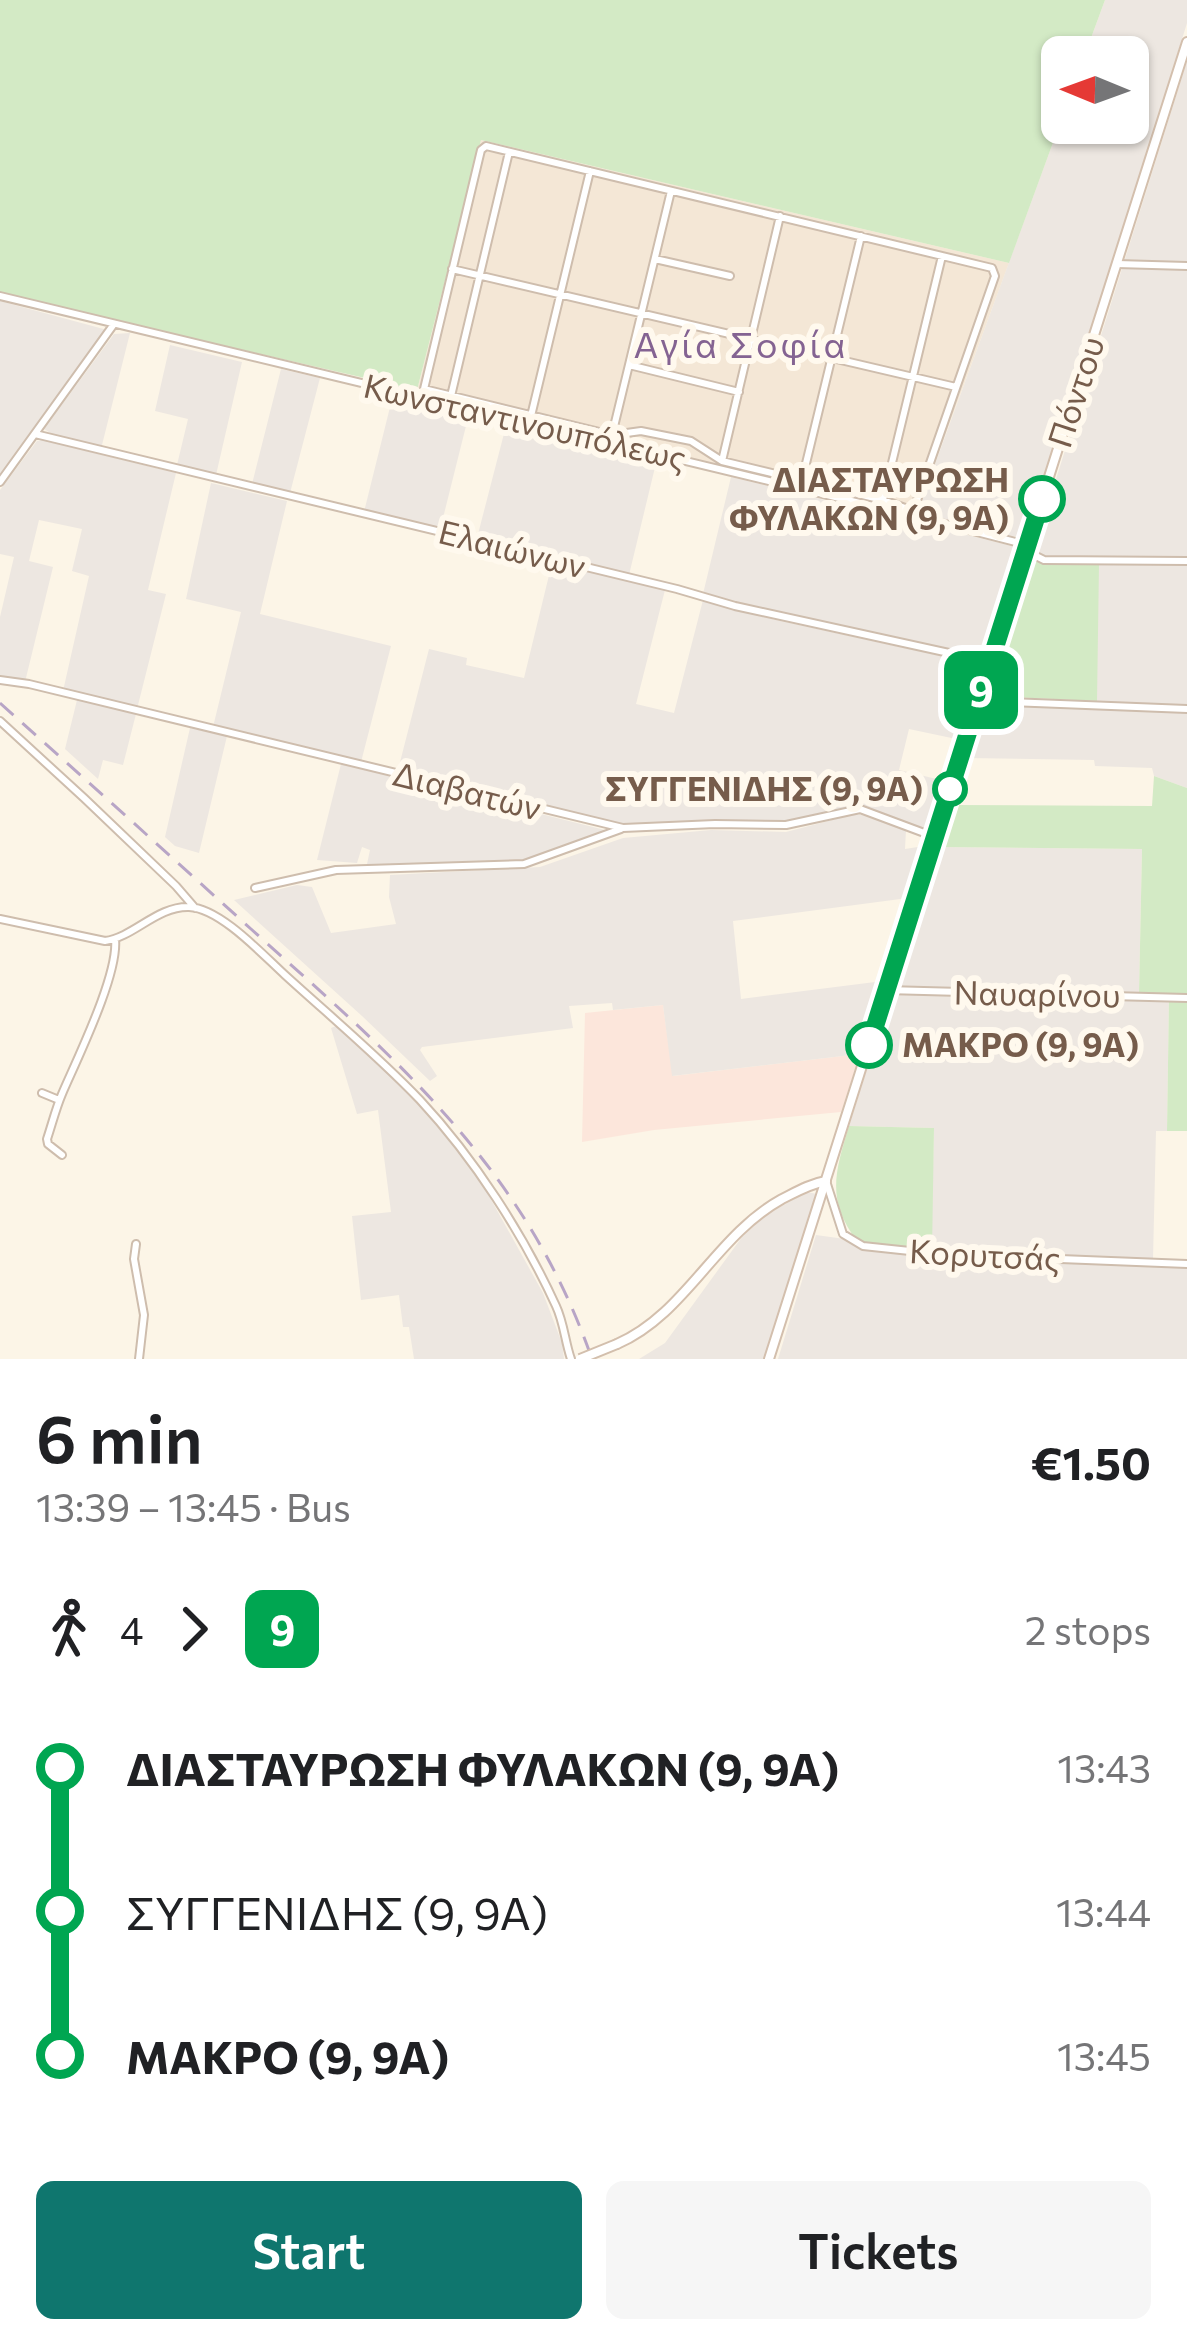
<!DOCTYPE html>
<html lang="en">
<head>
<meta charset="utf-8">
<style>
	:root { --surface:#fff; --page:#f6f6f6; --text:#202124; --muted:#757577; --accent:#0f766e }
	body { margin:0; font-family:Commissioner,sans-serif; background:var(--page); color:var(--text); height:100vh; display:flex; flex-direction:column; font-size:45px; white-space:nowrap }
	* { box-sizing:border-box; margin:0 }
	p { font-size:39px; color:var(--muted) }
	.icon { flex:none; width:66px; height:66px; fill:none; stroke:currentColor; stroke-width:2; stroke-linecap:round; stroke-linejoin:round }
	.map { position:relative; height:1359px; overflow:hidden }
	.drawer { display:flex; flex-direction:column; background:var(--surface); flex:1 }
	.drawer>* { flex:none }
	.badge { padding:0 24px; border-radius:18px; font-size:42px; line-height:78px }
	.needle { width:78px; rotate:271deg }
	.fabs { position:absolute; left:1041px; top:36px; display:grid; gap:24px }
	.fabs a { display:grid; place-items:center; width:108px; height:108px; border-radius:18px; background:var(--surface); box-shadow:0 3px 9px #0004; font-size:60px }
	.map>.badge { position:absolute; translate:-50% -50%; box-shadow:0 0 0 6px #fff }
	.legs { display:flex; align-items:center; gap:18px; height:132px; padding:0 36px; font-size:39px }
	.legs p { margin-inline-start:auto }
	.overview { display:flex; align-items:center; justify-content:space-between; height:204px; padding:0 36px }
	h1 { font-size:66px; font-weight:600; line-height:90px }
	.cta { display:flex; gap:24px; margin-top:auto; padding:24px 36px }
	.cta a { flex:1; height:138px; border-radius:18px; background:var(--accent); color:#fff; font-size:48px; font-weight:600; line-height:138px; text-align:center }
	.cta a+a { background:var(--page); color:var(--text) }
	ul { padding:0 36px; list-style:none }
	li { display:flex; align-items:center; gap:42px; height:144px; font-size:45px }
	li i { display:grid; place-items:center; width:18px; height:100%; margin:0 15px; background:currentColor }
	li i::after { content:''; width:30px; height:30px; margin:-15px; border:9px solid; border-radius:50%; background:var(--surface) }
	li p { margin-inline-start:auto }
	li:first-child i { background:linear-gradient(#0000 50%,currentColor 0) }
	li:last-child i { background:linear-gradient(currentColor 50%,#0000 0) }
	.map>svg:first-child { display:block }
	.residential { fill:#f4e7d6 }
	.commercial { fill:#fce6db }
	.industrial { fill:#ede7e1 }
	.green { fill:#d3eac5 }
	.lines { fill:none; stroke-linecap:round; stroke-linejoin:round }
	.street-casing { stroke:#cebdad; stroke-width:10 }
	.secondary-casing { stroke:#d3bfad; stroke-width:12 }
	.street { stroke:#fff; stroke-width:6 }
	.secondary { stroke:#fff; stroke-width:8 }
	.rail { stroke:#b8a5c6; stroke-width:3; stroke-dasharray:18 12; stroke-linecap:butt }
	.secondary-bridge-casing { stroke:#d3bfad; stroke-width:12; stroke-linecap:butt }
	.secondary-bridge { stroke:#fff; stroke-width:8 }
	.line-1-casing { stroke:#fff; stroke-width:27 }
	.line-1 { stroke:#00a651; stroke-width:18 }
	.stop-1-dot { fill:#fff; stroke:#00a651; stroke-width:6 }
	.labels { text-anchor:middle; stroke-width:12; stroke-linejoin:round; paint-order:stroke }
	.street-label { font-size:33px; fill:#765c4b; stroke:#fff9ee }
	.stop-label { font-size:33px; font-weight:bold; fill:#765c4b; stroke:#fff9ee; text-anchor:end }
	.neighbourhood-label { font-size:36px; letter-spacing:3px; fill:#846392; stroke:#fff9ee }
</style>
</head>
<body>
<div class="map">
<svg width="1187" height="1359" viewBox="0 0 1187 1359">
	<rect width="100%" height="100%" fill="#fcf5e7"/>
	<path class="residential" d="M481,140L1009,263L916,514L417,390Z"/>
	<path class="commercial" d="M663,1005L673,1076L860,1054L841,1112L654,1130L582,1142L585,1013Z"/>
	<path class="industrial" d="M1105,0H1187V23L1064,420L1026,530L1020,537L1006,535L917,513L1062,118V123H1128V57H1084Z
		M1187,61V788L1154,776L1152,768L1095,766L1094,760L967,758L989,688L1008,697L1097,701L1046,563L1031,559Z
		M0,301L111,331L0,482Z
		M130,333L102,445L98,448L59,438L44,429L114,334Z
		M170,345L242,362L216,475L177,465L188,419L155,411Z
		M281,369L320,378L290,493L252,484Z
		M393,395L469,414L440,530L364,512Z
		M507,422L657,459L629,575L477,538Z
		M42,440L176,473L148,590L166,594L137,709L63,691L89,576L72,571L82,529L39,520L29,561L53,567L25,682L0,675V617L14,557L0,554V490L37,441Z
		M731,477L1012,546L1019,554L987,654L980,658L703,594Z
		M211,483L287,501L260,614L391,646L361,762L213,727L241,612L186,599Z
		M552,563L665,590L636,704L674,713L703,600L776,620L983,665L961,740L909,729L899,770L949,782L936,825L924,828L861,808H849L798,821L775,824L627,826L398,770L429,649L467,658L466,665L524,678Z
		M77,700L136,714L123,765L103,760L98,779L65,749Z
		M190,728L227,736L199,853L175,846L165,837Z
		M341,764L605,830L599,836L537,859L500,865L367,864L370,850L362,847L357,863L317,860Z
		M855,814L869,816L906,830L905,849L924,846L908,898L733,921L741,999L883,981L860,1054L672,1076L663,1005L613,1010L612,1003L569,1006L573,1028L422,1047L420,1050L437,1076L430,1081L362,1016L234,900L297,885L312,887L331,933L396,924L389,897L390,875L540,867L623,838L711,830L786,832Z
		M937,847L1142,849L1139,993L1169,995L1167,1131H1156L1153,1259L1187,1261V1359H778L816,1235L931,1251L934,1128L849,1126Z
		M336,1026L406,1090L453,1143L484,1187L543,1293L562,1343L564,1359H414L409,1327H403L399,1295L361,1300L352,1216L391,1212L378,1110L357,1114L331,1028Z
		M807,1192L817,1194L764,1359H639L665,1343L742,1237L766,1215Z"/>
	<path class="green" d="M0,0H1105L1084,57H1062V118L1009,263L481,140L417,390L0,294Z
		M1031,559L1046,563L1099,564L1097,701L1008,697L989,688Z
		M1154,776L1187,788V1131H1167L1169,996L1139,994L1142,849L937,847L954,805L1152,806Z
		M849,1126L934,1128L932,1252L857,1241C826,1200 835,1172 849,1126Z"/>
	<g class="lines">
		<defs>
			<path id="street" d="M486,146L992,268L995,276L915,506L908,509L883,500L722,461L691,441L641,431L612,435L424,389L481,150Z
				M655,259L730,276
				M1117,264L1187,266
				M452,269L956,387
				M0,296L914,516L1027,545L1034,555L1044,560L1187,561
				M629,365L739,392
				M451,396L509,152
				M531,416L590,171
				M35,434L677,589L735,606L990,662
				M612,435L671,191
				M722,461L780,216
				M802,480L861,236
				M0,482L114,324
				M883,500L942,256
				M0,680L29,684L623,828L715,824L786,825L860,809L935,837
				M982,689L997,700L1008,702L1187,709
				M0,721L84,798L176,886L195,908
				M255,888L336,870L524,864L621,829
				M0,919L105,941C134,937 157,906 189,907C220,908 263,955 285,975C330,1016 378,1056 420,1100C474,1158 523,1234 556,1306C564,1323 565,1342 571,1359
				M886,990L1187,998
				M42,1093L59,1100
				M62,1155L48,1144L47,1139C52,1124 56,1108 62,1094C77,1059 119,974 115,939
				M826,1181L843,1234L863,1246L938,1254L1187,1264
				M136,1244L134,1259L144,1315L139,1359"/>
			<path id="secondary" d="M617,1344C686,1314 715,1236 782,1199C796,1192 809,1184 826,1181
				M769,1359L1187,42"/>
		</defs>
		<use href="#street" class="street-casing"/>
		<use href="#secondary" class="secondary-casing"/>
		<use href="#street" class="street"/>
		<use href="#secondary" class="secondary"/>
		<path class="rail" d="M0,703C84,778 167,853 251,929C397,1060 525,1167 592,1359"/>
		<defs>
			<path id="secondary-bridge" d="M580,1359L617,1344"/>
		</defs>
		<use href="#secondary-bridge" class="secondary-bridge-casing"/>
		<use href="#secondary-bridge" class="secondary-bridge"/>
	</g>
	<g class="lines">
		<defs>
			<path id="line-1" d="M869,1045L1042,499"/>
		</defs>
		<use href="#line-1" class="line-1-casing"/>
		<use href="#line-1" class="line-1"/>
	</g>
	<g class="stop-1-dot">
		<circle cx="1042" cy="499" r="21"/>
		<circle cx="950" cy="789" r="15"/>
		<circle cx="869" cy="1045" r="21"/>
	</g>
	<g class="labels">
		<g class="street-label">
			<text transform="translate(1076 392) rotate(-72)" y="12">Πόντου</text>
			<text transform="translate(525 422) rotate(13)" y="12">Κωνσταντινουπόλεως</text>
			<text transform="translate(512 549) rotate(14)" y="12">Ελαιώνων</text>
			<text transform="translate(467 791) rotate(14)" y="12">Διαβατών</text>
			<text transform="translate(1037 994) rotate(1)" y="12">Ναυαρίνου</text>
			<text transform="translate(985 1255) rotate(3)" y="12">Κορυτσάς</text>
		</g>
		<g class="stop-label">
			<text x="1009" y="492">ΔΙΑΣΤΑΥΡΩΣΗ<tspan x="1009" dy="38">ΦΥΛΑΚΩΝ (9, 9Α)</tspan></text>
			<text x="923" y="801">ΣΥΓΓΕΝΙΔΗΣ (9, 9Α)</text>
			<text x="902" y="1057" text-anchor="start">ΜΑΚΡΟ (9, 9Α)</text>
		</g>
		<g class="neighbourhood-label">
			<text x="741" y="358">Αγία Σοφία</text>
		</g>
	</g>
</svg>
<div class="fabs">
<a><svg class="needle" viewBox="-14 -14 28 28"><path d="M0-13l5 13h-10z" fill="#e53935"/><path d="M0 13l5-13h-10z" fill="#757577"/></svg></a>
</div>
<b class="badge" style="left:981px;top:690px;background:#00a651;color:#fff">9</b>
</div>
<section class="drawer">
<div class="overview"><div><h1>6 min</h1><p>13:39 – 13:45 · Bus</p></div><b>€1.50</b></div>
<div class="legs"><svg class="icon" aria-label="walk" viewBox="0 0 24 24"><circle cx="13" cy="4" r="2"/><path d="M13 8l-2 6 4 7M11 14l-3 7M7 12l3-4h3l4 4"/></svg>4<svg class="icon" aria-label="forward" viewBox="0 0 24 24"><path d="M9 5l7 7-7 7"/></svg><b class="badge" style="background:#00a651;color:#fff">9</b><p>2 stops</p></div>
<ul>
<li><i style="color:#00a651"></i><b>ΔΙΑΣΤΑΥΡΩΣΗ ΦΥΛΑΚΩΝ (9, 9Α)</b><p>13:43</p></li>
<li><i style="color:#00a651"></i><span>ΣΥΓΓΕΝΙΔΗΣ (9, 9Α)</span><p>13:44</p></li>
<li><i style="color:#00a651"></i><b>ΜΑΚΡΟ (9, 9Α)</b><p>13:45</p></li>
</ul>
<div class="cta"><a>Start</a><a>Tickets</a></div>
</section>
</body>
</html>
